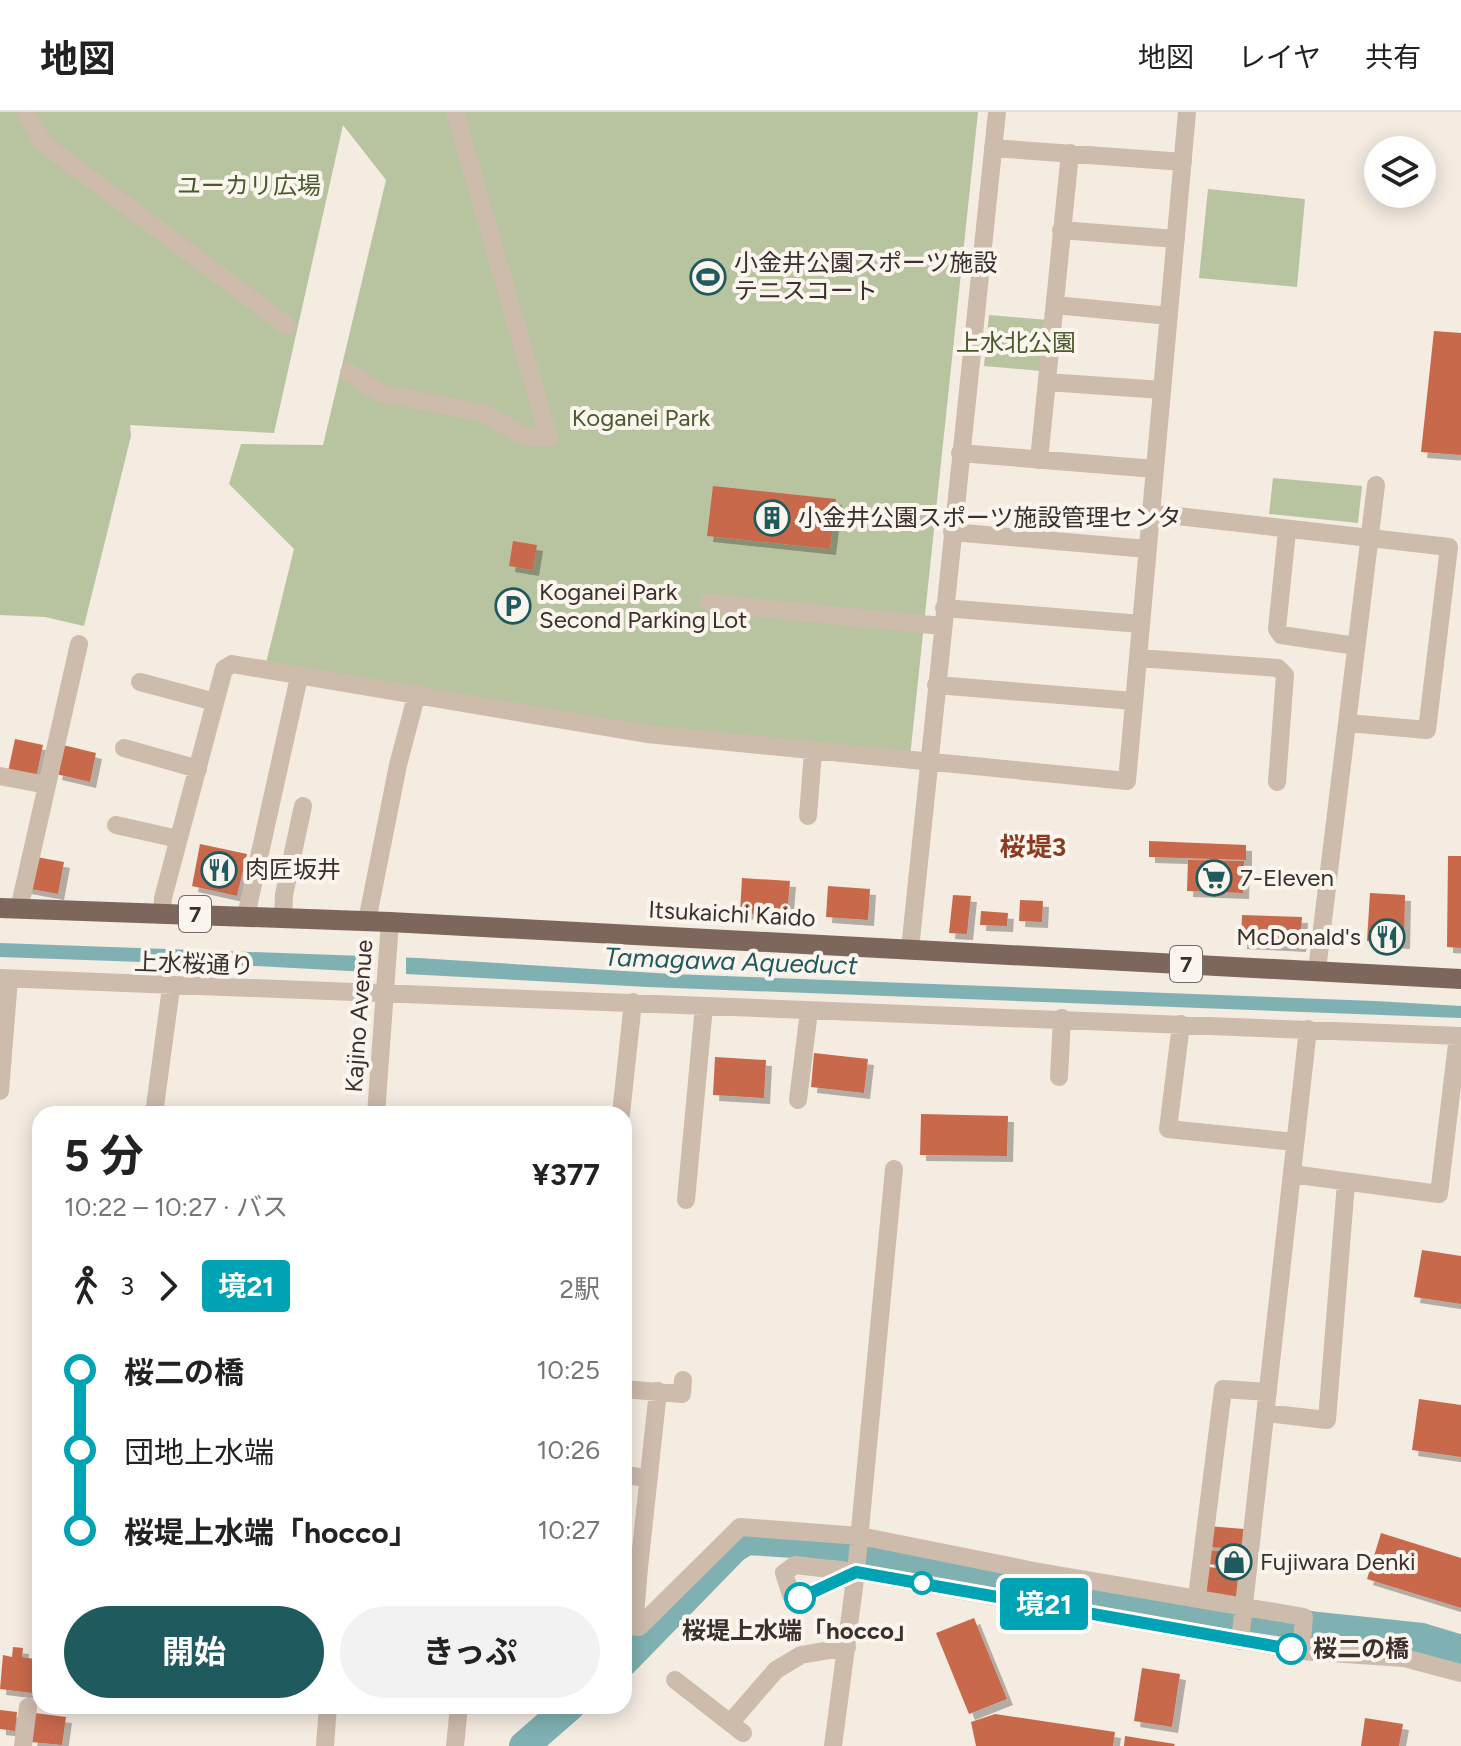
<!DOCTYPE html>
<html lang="ja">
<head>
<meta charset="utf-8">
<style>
	:root { --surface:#fff; --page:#f2f2f2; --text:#222; --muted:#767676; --line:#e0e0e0; --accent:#1f5a5e }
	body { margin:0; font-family:Figtree,"Noto Sans JP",sans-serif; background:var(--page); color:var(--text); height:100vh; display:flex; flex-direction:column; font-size:30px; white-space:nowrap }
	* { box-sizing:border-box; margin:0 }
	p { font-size:26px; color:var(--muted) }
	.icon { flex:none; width:44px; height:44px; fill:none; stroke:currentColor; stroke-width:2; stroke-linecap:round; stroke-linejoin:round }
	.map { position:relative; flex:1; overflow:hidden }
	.side { position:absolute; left:32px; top:994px; width:600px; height:608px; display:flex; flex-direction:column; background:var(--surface); border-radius:24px; box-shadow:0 4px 20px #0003 }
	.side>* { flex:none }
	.badge { padding:0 16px; border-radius:6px; font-size:28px; line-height:52px }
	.tools { position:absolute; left:1364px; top:24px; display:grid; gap:16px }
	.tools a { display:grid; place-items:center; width:72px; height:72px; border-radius:50%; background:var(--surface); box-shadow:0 4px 20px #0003; font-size:40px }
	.map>.badge { position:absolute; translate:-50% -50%; box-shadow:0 0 0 4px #fff }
	.legs { display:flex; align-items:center; gap:12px; height:88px; padding:0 32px; font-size:26px }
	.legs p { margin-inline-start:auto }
	.summary { display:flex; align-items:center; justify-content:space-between; height:136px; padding:0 32px }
	h1 { font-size:44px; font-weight:700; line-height:60px }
	.primary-button { display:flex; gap:16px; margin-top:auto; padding:16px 32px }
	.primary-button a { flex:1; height:92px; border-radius:48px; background:var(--accent); color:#fff; font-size:32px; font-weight:700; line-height:92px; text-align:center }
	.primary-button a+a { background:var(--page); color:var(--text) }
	ul { padding:0 32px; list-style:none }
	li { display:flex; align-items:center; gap:28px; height:80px; font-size:30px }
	li i { display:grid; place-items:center; width:12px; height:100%; margin:0 10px; background:currentColor }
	li i::after { content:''; width:20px; height:20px; margin:-10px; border:6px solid; border-radius:50%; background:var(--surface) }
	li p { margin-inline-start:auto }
	li:first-child i { background:linear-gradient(#0000 50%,currentColor 0) }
	li:last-child i { background:linear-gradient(currentColor 50%,#0000 0) }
	header { display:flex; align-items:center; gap:48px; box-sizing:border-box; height:112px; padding:0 40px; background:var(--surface); border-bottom:2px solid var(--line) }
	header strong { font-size:38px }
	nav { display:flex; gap:44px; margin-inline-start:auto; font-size:28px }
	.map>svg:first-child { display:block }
	.green { fill:#b8c4a0 }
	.water { fill:#7fb0b2 }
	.pier { fill:#f4ebe1 }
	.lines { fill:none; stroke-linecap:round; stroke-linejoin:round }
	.river { stroke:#7fb0b2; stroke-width:30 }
	.building { fill:#c8694b; filter:url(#shadow) }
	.minor { stroke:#cdbbac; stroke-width:18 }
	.major { stroke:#7d675c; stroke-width:20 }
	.line-1-casing { stroke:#fff; stroke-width:18 }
	.line-1 { stroke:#00a3b4; stroke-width:12 }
	.stop-1-dot { fill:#fff; stroke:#00a3b4; stroke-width:4 }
	.labels { text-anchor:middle; stroke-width:8; stroke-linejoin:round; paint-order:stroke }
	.shield { fill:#fbf5ee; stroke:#756b66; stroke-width:2 }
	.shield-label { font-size:22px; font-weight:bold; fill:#3b302b }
	.park-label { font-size:24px; fill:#4a5a2e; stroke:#fbf5ee }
	.poi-label { font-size:24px; fill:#3b302b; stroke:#fbf5ee; text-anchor:start }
	.street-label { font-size:24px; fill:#3b302b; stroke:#fbf5ee }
	.stop-label { font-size:24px; font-weight:bold; fill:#3b302b; stroke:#fbf5ee }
	.neighbourhood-label { font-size:26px; font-weight:bold; fill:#8c3b22; stroke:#fbf5ee }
	.water-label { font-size:26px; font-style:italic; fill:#1f5a5e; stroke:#fbf5ee }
</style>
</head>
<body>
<header>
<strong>地図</strong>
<nav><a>地図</a><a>レイヤ</a><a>共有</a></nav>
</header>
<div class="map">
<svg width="1461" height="1634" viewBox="0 0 1461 1634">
	<defs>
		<filter id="shadow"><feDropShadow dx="6" dy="6" stdDeviation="0" flood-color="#0004"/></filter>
	</defs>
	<rect width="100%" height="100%" fill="#f4ebe1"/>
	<path class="green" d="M0,0H978L910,645L648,615L266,551L294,437L229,372L241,332L323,333L386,68L343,13L274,321L130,313L131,324L84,514L45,505L0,503Z
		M1208,77L1305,87L1297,175L1199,166Z
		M989,203L1047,208L1042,259L984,254Z
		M1273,366L1362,374L1358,411L1269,402Z"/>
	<path class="water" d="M0,831L418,846L672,862L1375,889L1461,894V906L648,875L256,854L0,845Z"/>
	<path class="pier" d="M372,840L406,841V865L371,863Z"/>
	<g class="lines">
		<path class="river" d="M624,1549L734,1436L747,1428L841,1434L1108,1484L1318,1515L1422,1526L1461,1538
			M524,1634L570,1594"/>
	</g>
	<path class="building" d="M1434,219L1461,221V343L1421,340Z
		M713,374L836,387L830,437L707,424Z
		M513,429L537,433L533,458L509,454Z
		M15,627L43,633L36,666L8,660Z
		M63,633L96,641L90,670L56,662Z
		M1149,729L1246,733V748L1149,745Z
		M200,732L247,742L237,784L192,774Z
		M31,744L64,750L58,782L25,776Z
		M1448,744H1461V836L1447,835Z
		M1188,748L1244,749L1243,781L1187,779Z
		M742,766L790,769L787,804L740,801Z
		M828,774L870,777L868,808L826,805Z
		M1370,781L1405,783L1404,831L1367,829Z
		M953,783L971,784L967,822L949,821Z
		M1020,788L1043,789L1042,810L1019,809Z
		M981,799L1008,801L1007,814L980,813Z
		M1242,803L1302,805L1300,834L1241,831Z
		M814,941L868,947L864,981L811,975Z
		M715,945L766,948L764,986L713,983Z
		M921,1002L1008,1004L1007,1044L920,1043Z
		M1422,1138L1461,1144V1192L1414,1185Z
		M1419,1287L1461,1293V1345L1412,1338Z
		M1208,1414L1244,1417L1242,1437L1206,1435Z
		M1381,1421L1461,1446V1496L1367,1467Z
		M1209,1438L1242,1442L1240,1456L1208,1452Z
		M1209,1455L1240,1459L1236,1488L1205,1484Z
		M974,1506L1007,1587L969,1602L936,1521Z
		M13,1535L23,1536L22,1545L40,1548V1582L0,1577L3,1543L12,1545Z
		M1142,1556L1180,1562L1172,1615L1134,1609Z
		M0,1598L17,1600L15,1619L0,1617Z
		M35,1601L66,1605L62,1633L31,1630Z
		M995,1602L1115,1620L1113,1634H976L971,1610Z
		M1365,1606L1403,1612L1399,1634H1361Z
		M1125,1624L1175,1632L1174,1634H1124Z"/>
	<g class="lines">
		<path class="minor" d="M25,0L44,32L287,214
			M993,36L1183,50
			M1061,118L1176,127
			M1055,193L1169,204
			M349,261L381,281L483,301L525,324L549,326L455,0
			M1047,270L1162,278
			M960,341L1155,357
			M1039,348L1070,41
			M1151,401L1449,435L1427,618L1348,611
			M1287,419L1277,517L1281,523L1356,534
			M952,420L1147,437
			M709,491L942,514
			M944,496L1141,512
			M1138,546L1278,556L1285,563L1277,670
			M140,570L215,590
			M936,573L1134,589
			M124,636L198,657
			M0,664L47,673
			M808,704L813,640
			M116,713L178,727
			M19,797L79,532
			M162,801L163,786L224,557L232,552L647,622L1127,669L1187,0
			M246,804L299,565
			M283,806L284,783L303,694
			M367,809L398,653L417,581
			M910,837L997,0
			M1317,858L1376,373
			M0,866L1461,924
			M1181,912L1168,1017L1295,1030
			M1059,965L1062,906
			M0,979L9,867
			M798,988L809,899
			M154,1002L171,876
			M376,1002L390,810
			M621,1002L633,890
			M1292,1062L1439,1082L1458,924
			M686,1088L704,894
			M624,1277L682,1282L683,1268
			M1266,1301L1327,1308L1346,1071
			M624,1363L648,1366
			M624,1455L639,1456L658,1279
			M856,1460L800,1486L791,1483L784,1461L795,1453L856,1460L1301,1539L1404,1546L1461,1561
			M1197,1485L1223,1277L1268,1280
			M624,1513L639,1515L740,1415L860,1424L1034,1459L1304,1505L1301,1539
			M634,1514L639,1456
			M1240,1529L1308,917
			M675,1568L743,1621
			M730,1611L776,1558L801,1543L847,1535
			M23,1634L28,1595
			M325,1634L328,1594
			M455,1634L459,1594
			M833,1634L856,1460L894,1057"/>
		<path class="major" d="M0,796L390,810L1461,867"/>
	</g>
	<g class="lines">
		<defs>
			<path id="line-1" d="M800,1486L856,1460L1291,1537"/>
		</defs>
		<use href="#line-1" class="line-1-casing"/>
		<use href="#line-1" class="line-1"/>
	</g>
	<defs>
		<symbol id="stadium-ring" viewBox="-11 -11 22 22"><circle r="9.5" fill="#fbf5ee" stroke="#1f5a5e" stroke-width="1.5"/><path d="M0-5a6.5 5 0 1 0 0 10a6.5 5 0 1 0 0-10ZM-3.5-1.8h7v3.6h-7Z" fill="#1f5a5e"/></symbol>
		<symbol id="building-ring" viewBox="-11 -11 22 22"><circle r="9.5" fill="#fbf5ee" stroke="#1f5a5e" stroke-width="1.5"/><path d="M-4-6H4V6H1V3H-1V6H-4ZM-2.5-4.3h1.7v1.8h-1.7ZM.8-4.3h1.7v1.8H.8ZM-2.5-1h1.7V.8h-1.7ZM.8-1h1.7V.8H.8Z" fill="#1f5a5e"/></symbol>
		<symbol id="parking-ring" viewBox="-11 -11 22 22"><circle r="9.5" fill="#fbf5ee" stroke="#1f5a5e" stroke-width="1.5"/><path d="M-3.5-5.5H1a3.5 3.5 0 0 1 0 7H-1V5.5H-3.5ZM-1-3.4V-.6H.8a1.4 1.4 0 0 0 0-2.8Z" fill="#1f5a5e"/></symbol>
		<symbol id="restaurant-ring" viewBox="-11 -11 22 22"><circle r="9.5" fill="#fbf5ee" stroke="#1f5a5e" stroke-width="1.5"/><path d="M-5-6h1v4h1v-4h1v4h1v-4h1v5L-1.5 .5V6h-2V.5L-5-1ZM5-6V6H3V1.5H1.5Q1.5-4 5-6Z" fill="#1f5a5e"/></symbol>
		<symbol id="supermarket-ring" viewBox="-11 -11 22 22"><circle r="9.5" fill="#fbf5ee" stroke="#1f5a5e" stroke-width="1.5"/><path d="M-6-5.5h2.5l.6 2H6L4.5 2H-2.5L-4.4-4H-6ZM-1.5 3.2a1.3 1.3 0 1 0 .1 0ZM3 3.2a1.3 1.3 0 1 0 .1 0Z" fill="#1f5a5e"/></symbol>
		<symbol id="shop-ring" viewBox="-11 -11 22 22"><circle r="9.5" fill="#fbf5ee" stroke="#1f5a5e" stroke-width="1.5"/><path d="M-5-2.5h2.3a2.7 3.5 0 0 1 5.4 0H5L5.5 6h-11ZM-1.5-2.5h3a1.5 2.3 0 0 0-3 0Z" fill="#1f5a5e"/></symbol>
	</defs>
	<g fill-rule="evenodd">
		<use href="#stadium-ring" x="688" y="145" width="40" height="40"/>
		<use href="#building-ring" x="752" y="386" width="40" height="40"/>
		<use href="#parking-ring" x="493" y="474" width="40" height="40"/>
		<use href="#restaurant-ring" x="199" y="738" width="40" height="40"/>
		<use href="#supermarket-ring" x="1194" y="746" width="40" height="40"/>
		<use href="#restaurant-ring" x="1367" y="805" width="40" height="40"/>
		<use href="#shop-ring" x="1214" y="1430" width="40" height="40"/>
	</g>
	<g class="stop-1-dot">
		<circle cx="922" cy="1471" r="10"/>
		<circle cx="800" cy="1486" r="14"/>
		<circle cx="1291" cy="1537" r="14"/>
	</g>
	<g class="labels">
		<g class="shield">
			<rect x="179" y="784" width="32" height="36" rx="6"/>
			<rect x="1170" y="834" width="32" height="36" rx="6"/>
		</g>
		<g class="shield-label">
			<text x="195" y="810">7</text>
			<text x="1186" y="860">7</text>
		</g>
		<g class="park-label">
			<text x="249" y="82">ユーカリ広場</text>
			<text x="1016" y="239">上水北公園</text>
			<text x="641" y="314">Koganei Park</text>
		</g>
		<g class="poi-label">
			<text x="734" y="159">小金井公園スポーツ施設<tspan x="734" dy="28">テニスコート</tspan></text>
			<text x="798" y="414">小金井公園スポーツ施設管理センタ</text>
			<text x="539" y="488">Koganei Park<tspan x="539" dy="28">Second Parking Lot</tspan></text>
			<text x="245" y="766">肉匠坂井</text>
			<text x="1240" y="774">7-Eleven</text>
			<text x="1361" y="833" text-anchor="end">McDonald's</text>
			<text x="1260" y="1458">Fujiwara Denki</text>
		</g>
		<g class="street-label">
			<text transform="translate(732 802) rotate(3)" y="8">Itsukaichi Kaido</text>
			<text transform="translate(194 852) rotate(2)" y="8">上水桜通り</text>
			<text transform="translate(359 904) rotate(-86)" y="8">Kajino Avenue</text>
		</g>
		<g class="stop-label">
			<text x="800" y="1527">桜堤上水端「hocco」</text>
			<text x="1313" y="1545" text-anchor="start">桜二の橋</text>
		</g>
		<g class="neighbourhood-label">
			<text x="1033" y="744">桜堤3</text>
		</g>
		<g class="water-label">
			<text transform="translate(731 849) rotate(2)" y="9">Tamagawa Aqueduct</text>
		</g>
	</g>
</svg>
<div class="tools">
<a><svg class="icon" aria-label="layers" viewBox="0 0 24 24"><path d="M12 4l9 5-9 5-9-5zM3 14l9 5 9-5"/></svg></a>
</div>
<b class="badge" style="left:1044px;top:1492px;background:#00a3b4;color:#fff">境21</b>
<section class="side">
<div class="summary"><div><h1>5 分</h1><p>10:22 – 10:27 · バス</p></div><b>¥377</b></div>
<div class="legs"><svg class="icon" aria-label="walk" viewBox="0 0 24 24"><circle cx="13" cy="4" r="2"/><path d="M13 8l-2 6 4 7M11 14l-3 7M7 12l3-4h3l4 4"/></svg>3<svg class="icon" aria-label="forward" viewBox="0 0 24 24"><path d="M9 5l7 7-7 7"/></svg><b class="badge" style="background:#00a3b4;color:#fff">境21</b><p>2駅</p></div>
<ul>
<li><i style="color:#00a3b4"></i><b>桜二の橋</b><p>10:25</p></li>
<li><i style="color:#00a3b4"></i><span>団地上水端</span><p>10:26</p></li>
<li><i style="color:#00a3b4"></i><b>桜堤上水端「hocco」</b><p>10:27</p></li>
</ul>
<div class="primary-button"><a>開始</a><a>きっぷ</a></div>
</section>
</div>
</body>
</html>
